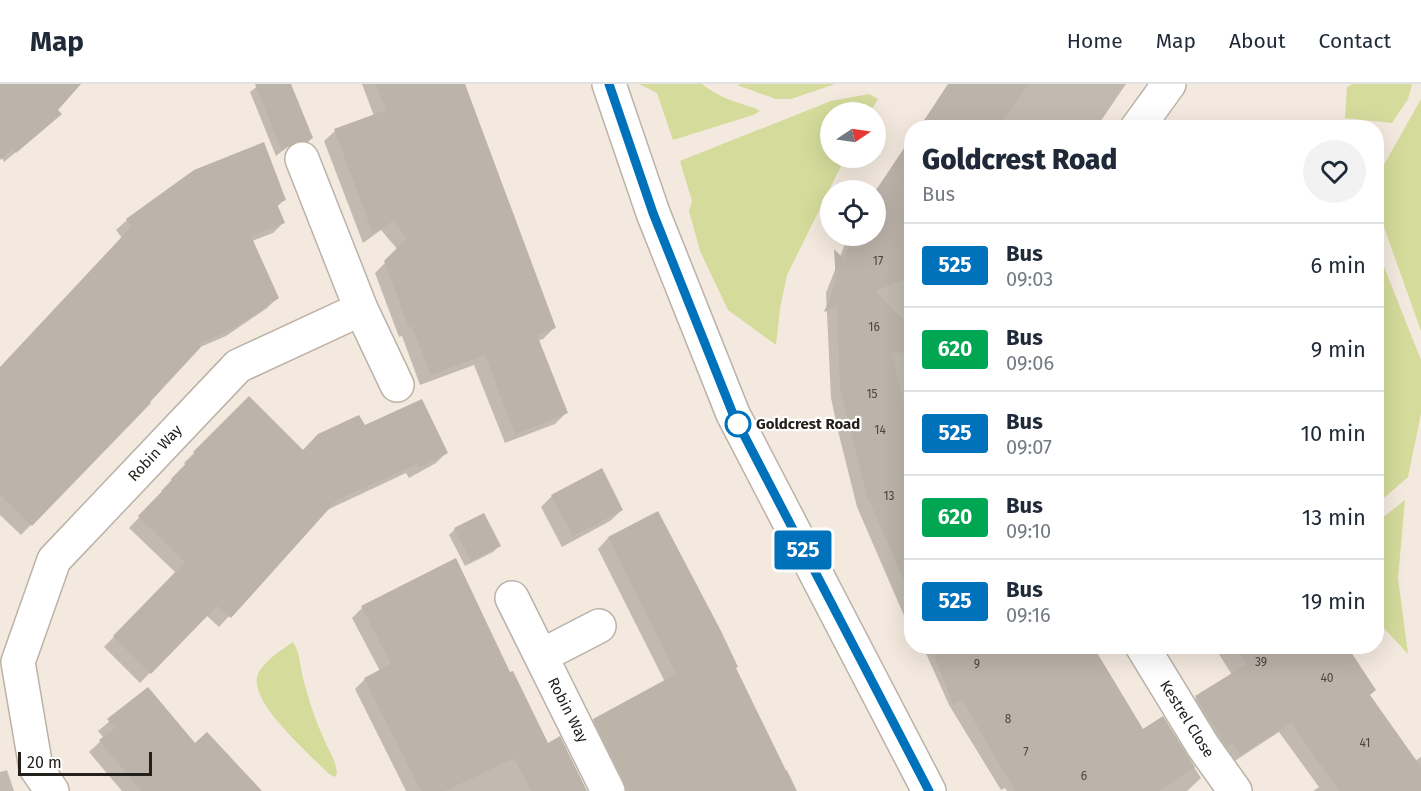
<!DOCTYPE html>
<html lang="en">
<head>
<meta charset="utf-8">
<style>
	:root { --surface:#fff; --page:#f2f2f3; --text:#1f2937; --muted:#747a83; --line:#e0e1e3 }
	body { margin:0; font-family:"Fira Sans",sans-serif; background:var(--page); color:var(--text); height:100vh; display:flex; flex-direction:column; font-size:22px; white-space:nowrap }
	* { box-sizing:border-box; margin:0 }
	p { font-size:20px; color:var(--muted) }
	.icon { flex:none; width:33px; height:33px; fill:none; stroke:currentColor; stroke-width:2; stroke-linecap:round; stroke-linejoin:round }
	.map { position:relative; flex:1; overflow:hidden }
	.sheet { position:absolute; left:904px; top:36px; width:480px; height:534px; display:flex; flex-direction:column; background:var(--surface); border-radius:24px; box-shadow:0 6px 24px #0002 }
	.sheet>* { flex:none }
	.badge { padding:0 12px; border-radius:4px; font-size:21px; line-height:39px }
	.needle { width:39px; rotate:77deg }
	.tools { position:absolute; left:820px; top:18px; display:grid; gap:12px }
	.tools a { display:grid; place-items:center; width:66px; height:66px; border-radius:50%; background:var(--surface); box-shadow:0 6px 24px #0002; font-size:30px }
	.scale { position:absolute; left:18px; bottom:15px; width:134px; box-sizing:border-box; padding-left:6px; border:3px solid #24211d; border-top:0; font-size:16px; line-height:21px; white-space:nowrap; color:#24211d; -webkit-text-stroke:4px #fff; paint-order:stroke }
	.map>.badge { position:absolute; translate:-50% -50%; box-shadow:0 0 0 3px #fff }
	.round { display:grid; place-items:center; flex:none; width:63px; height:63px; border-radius:32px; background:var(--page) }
	.summary { display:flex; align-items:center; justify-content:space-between; height:102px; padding:0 18px }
	h1 { font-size:28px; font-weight:800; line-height:45px }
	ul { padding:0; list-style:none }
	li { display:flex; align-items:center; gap:18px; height:84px; padding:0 18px; border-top:2px solid var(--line) }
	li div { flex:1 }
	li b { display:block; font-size:22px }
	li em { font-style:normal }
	li .badge { min-width:66px; font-weight:700; text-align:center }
	header { display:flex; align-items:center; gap:36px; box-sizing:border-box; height:84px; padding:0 30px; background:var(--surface); border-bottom:2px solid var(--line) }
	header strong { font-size:28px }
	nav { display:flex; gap:33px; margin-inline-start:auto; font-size:21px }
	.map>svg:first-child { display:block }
	.green { fill:#d4db9b }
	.shadow { fill:#0003 }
	.building { fill:#bcb3a9 }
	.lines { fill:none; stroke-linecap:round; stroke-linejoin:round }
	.minor-casing { stroke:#bbb2a8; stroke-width:36 }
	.minor { stroke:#fff; stroke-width:33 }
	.line-casing { stroke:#fff; stroke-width:14 }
	.line { stroke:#0072bc; stroke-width:9 }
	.stop-dot { fill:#fff; stroke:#0072bc; stroke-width:3 }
	.labels { text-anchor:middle; stroke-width:4.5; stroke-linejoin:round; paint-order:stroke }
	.number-label { font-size:12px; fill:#4a4640 }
	.stop-label { font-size:15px; font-weight:bold; fill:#24211d; stroke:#fff; text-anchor:start }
	.street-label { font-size:15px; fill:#24211d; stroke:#fff }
</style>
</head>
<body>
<header>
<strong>Map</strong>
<nav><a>Home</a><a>Map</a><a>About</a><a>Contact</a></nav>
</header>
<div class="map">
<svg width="1421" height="707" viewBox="0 0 1421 707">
	<rect width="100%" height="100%" fill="#f3e9de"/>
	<path class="green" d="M639,0H702C713,9 728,16 742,20C749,23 755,23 760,27L753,31L673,56L657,9Z
		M740,0H835L791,15H776L737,1Z
		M1353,0H1412L1408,15L1392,39L1345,34L1347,3Z
		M869,10L878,15L870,28H831V74H845L787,191L780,224L776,261L728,226L700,167L689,127L692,117L680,77L831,17Z
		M1421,15V247L1377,124V93Z
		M1377,165L1421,276V329L1408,393L1377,420Z
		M1405,416L1398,494L1408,570L1377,537V438Z
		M293,558C300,569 300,581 303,594C308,614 315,636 324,655C329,668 336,676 337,690L335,693L329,690C312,672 243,614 259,588C266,576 281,566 293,558Z"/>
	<path class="shadow" d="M0,0H79L55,26L49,40L4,78L2,74L0,75Z
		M260,0H290L312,54L306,60L287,63L276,72L250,8Z
		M362,0H463L554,244L543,255L538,257L566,329L555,340L505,359L474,281L420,301L402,252L399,253L375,189L398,166L381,146L363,159L324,57L335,47L374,32Z
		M956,0H1126L1096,44H917Z
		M912,52V550L857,423L838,347L831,314L826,209L848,152H876V107Z
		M195,87L285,115L277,123L283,139L273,149L252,157L277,214L267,224L226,252L198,264L149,319L21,451L0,431V286L122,154L116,146L127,136Z
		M249,314L303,368L364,343L446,369L436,379L409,394L406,389L327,426L219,543L206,531L140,599L104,563L176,489L129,444L163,408L161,407L186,381L184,379Z
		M552,412L622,426L610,437L562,463L541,423Z
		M657,429L785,687L787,686L797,707H614L584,646L594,636L665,598L598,465L608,454Z
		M455,445L499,462L493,468L465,482L449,451Z
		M362,524L509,590L547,661L559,654L585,707H406L355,605L365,595L380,587L352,534Z
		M917,562H1089L1142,647L1162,634L1201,694L1187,707H1007L1005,704L1001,706L949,621L924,565L919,567Z
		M1214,562H1328L1368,612L1415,677L1421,673V707H1313L1319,703L1279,648L1224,684L1185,624L1196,614L1232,591Z
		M148,605L195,661L258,705L256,707H122L89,668L104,654L98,647Z
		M7,686L14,707H0V688Z"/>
	<path class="building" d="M0,0H81L58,26L62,30L16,69L13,64L0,76Z
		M255,0H291L313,54L307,57L295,58L282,67Z
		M376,0H465L556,244L537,251L568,329L515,350L485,271L431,291L412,242L409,244L384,177L407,154L393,137L373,150L334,45L386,26Z
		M948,0H1029L997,44H919Z
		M912,53V193L875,207L912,245V268L892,269L912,355V515L867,412L840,303L837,223L824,228L836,198L834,165L844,175L853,152H876V106Z
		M264,58L286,116L277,120L285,139L251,152L279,214L238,242L198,260L201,263L150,318L151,319L32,442L0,411V283L131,143L126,135L194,86Z
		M249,312L303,366L318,350L359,331L365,341L422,315L448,369L419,384L417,380L337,416L231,534L217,522L151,590L113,552L185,478L138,432L172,397L171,395L195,370L193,368Z
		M602,384L623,426L573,452L551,411Z
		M658,427L721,547L738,583L736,584L796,707H627L625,699L593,635L676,590L608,453Z
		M484,429L501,462L471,477L454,444Z
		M456,474L510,588L513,587L548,659L560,652L587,707H531L514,674L445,707H421L364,594L391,580L361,522Z
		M953,562H1093L1143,645L1163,632L1195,683L1158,707H1015L962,616L953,620L934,571Z
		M1235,562H1347L1376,606L1370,611L1421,683V707H1339L1291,639L1240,671L1233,660L1227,663L1195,612L1247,580Z
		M148,603L195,659L207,648L262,707H141L99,656L115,644L107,635Z"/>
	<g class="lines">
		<defs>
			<path id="minor" d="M609,0L653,129L733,330L929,707
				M1137,44L1169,0
				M302,75L361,225L397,301
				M512,514L608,707
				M1142,562L1203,662L1235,707
				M541,572L599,542
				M52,707L36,684L18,578L54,476L238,282L361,225"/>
		</defs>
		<use href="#minor" class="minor-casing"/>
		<use href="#minor" class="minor"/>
	</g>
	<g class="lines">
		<defs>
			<path id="line" d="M609,0L653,129L733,330L929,707"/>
		</defs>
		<use href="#line" class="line-casing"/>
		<use href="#line" class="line"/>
	</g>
	<circle class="stop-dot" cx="738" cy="340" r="12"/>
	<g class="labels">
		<g class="number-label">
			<text x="878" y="181">17</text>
			<text x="874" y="247">16</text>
			<text x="872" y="314">15</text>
			<text x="880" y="350">14</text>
			<text x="889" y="416">13</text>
			<text x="1261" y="582">39</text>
			<text x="977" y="584">9</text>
			<text x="1327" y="598">40</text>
			<text x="1008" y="639">8</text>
			<text x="1365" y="663">41</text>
			<text x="1026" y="672">7</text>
			<text x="1084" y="696">6</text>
		</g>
		<g class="stop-label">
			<text x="756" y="345">Goldcrest Road</text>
		</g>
		<g class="street-label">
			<text transform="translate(155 369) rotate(-47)" y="5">Robin Way</text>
			<text transform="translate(568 626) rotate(63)" y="5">Robin Way</text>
			<text transform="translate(1187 635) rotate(58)" y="5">Kestrel Close</text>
		</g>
	</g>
</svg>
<div class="tools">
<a><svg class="needle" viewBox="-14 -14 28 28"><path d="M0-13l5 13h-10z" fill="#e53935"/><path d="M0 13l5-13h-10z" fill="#747a83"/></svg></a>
<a><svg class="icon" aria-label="locate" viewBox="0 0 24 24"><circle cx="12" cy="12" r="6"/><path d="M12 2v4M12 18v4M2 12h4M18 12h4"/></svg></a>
</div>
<div class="scale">20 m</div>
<b class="badge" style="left:803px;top:466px;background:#0072bc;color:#fff">525</b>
<section class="sheet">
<div class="summary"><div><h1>Goldcrest Road</h1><p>Bus</p></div><a class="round"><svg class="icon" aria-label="heart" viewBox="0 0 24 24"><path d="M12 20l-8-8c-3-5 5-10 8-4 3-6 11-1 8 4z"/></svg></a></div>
<ul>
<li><span class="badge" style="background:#0072bc;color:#fff">525</span><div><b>Bus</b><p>09:03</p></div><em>6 min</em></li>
<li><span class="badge" style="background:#00a651;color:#fff">620</span><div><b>Bus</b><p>09:06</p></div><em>9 min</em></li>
<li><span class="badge" style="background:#0072bc;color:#fff">525</span><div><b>Bus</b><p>09:07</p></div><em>10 min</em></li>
<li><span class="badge" style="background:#00a651;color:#fff">620</span><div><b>Bus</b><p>09:10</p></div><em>13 min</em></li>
<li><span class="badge" style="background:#0072bc;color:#fff">525</span><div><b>Bus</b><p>09:16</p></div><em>19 min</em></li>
</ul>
</section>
</div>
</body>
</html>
